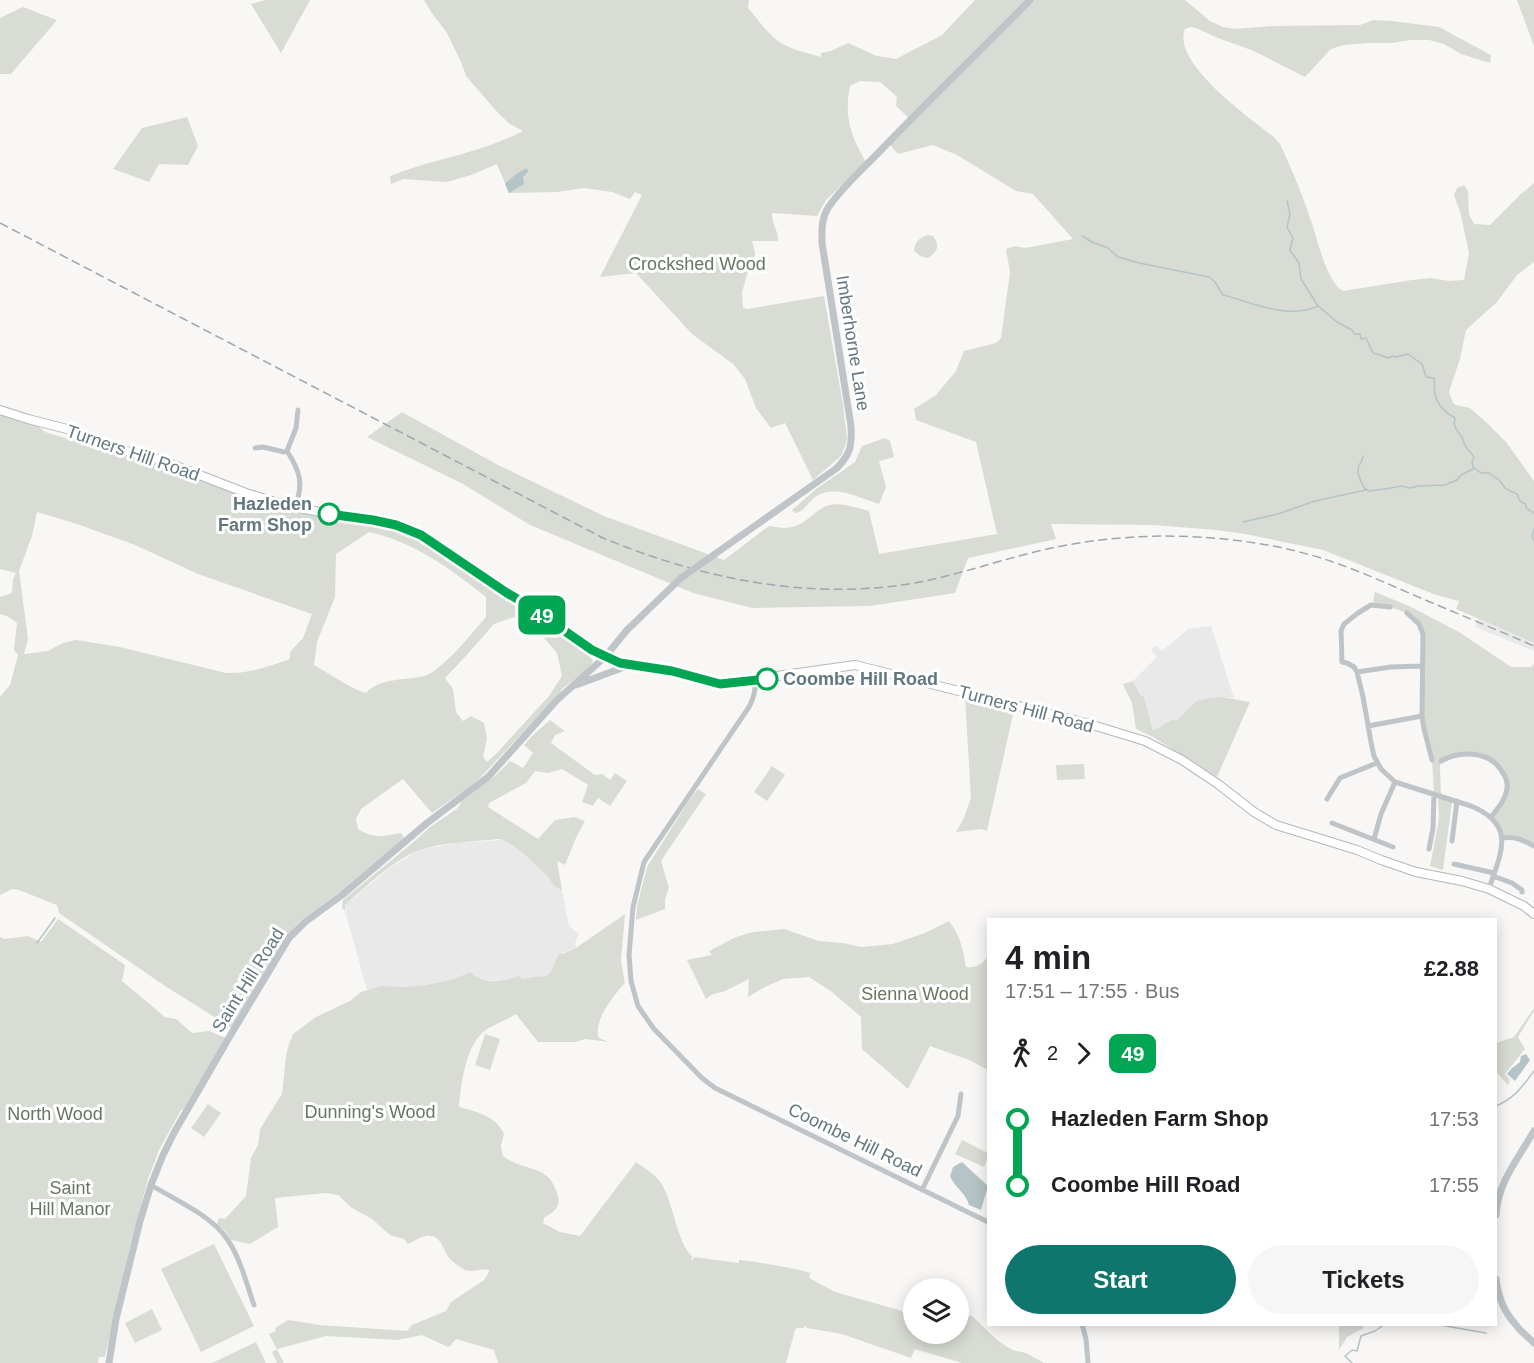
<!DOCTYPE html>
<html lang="en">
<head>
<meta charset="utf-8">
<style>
	:root { --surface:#fff; --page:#f6f6f6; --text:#202124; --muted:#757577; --accent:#0f766e }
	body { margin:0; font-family:Arial,sans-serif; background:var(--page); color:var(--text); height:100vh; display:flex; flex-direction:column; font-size:22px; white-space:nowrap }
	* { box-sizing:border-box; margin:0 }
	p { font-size:20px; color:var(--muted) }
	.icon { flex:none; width:33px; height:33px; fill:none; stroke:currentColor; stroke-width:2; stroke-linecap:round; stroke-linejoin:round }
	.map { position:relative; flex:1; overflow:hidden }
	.side { position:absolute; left:987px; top:918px; width:510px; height:408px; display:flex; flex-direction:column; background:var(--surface); border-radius:0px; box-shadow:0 3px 15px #0003 }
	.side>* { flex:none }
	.badge { padding:0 12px; border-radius:9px; font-size:21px; line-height:39px }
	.tools { position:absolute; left:903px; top:1278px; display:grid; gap:12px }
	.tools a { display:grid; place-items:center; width:66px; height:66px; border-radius:50%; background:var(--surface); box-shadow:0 3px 15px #0003; font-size:30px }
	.map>.badge { position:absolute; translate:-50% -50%; box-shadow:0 0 0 3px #fff }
	.legs { display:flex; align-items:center; gap:9px; height:66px; padding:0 18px; font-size:20px }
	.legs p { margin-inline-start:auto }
	.overview { display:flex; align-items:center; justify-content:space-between; height:102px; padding:0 18px }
	h1 { font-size:33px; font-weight:800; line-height:45px }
	.primary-button { display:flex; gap:12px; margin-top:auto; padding:12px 18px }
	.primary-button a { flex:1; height:69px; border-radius:36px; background:var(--accent); color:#fff; font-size:24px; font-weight:800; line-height:69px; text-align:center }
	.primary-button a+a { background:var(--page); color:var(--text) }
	ul { padding:0 18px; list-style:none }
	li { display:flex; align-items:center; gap:21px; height:66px; font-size:22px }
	li i { display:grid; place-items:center; width:9px; height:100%; margin:0 8px; background:currentColor }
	li i::after { content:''; width:15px; height:15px; margin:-8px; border:4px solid; border-radius:50%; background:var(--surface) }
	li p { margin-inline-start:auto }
	li:first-child i { background:linear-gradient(#0000 50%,currentColor 0) }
	li:last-child i { background:linear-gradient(currentColor 50%,#0000 0) }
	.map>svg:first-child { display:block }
	.built { fill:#e8e9e8 }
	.green { fill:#d8dcd4; fill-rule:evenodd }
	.water { fill:#b5c4c6 }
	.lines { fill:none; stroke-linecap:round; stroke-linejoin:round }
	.stream { stroke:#b5c4c6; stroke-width:1.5 }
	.secondary-casing { stroke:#b1b8bb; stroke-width:10 }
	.minor { stroke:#bec4c7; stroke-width:5 }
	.tertiary { stroke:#bec4c7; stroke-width:7 }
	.secondary { stroke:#fff; stroke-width:8 }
	.rail { stroke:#9ea7ab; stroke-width:1.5; stroke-dasharray:9 4.5; stroke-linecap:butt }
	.tertiary-bridge { stroke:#bec4c7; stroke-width:7 }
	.line-1-casing { stroke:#fff; stroke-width:14 }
	.line-1 { stroke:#00a651; stroke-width:9 }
	.stop-1-dot { fill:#fff; stroke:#00a651; stroke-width:3 }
	.labels { text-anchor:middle; stroke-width:6; stroke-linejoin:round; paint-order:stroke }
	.park-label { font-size:18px; fill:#697762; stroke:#fff }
	.street-label { font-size:18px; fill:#63777f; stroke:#fff }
	.stop-label { font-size:18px; font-weight:bold; fill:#63777f; stroke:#fff; text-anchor:end }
</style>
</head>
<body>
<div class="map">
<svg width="1534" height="1363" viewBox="0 0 1534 1363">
	<rect width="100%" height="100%" fill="#f8f7f5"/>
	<path class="built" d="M1478,619L1534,643V651L1475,627Z
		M1211,626L1234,698L1222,697L1209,698L1176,722L1173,719L1153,731L1144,697L1140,695L1133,681L1157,657L1151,650L1156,645L1162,651L1188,629Z
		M507,835L556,860L569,926L579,934L575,943L576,948L559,954L550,973L546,976L533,977L524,979L518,976L504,981L481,980L470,972L454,979L427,985L405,987L380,986L367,990L346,915L345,905L387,870L418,850L457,843L504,840Z"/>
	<path class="green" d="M266,0H310L281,53L251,4Z
		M424,0H749L748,8C757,18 769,36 781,43C792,50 808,53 821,57V53L831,51L848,43L877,56L896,59L942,35L975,0H1185L1210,21L1223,27L1235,29L1273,26L1360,25L1373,20L1392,21L1439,27L1491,55L1490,63L1461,54L1444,44L1429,40H1410L1392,43H1371L1344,45L1331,49L1305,77L1254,51L1218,38L1196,28L1190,27L1185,29C1171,63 1251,119 1274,137L1280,144C1291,167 1301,191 1309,215C1316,232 1326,283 1343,291L1412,280L1431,278L1449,281L1464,280L1469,253L1461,215L1454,195L1457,188L1464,185L1468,191L1469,214L1474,224L1490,225L1521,194L1534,183V262L1517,275L1497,302L1466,330L1460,359L1449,392L1453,403L1456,405L1470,408L1486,422L1506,442L1534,481V643L1456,609L1459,601L1436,595L1323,550L1245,534L1216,530L1154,525L1051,524L1056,539L968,558L955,593L870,606L752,608L693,593L530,525L463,484L367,437L402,412L498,465L604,516L724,560L769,526C790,530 797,528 814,514C819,510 824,506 830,505C842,502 857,508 869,511L879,554L997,534L976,442L916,420L914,409L936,395L956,371L964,351L996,343L1001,338L1010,272L1006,249L1015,246L1025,248L1073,239L1033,194L1016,191L957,155L933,145L898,154L890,145L913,122L896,106L897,97L880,82L860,81L850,86C844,115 850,136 866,162L826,200L817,216L772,213C771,224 779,230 778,241H752L755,253L752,267L747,275L742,292L743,308L747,309L824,296L843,405L847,438L845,446L841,456L813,480L785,423L771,428L756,408L745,379L733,364L692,334L636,273L600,277L642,195L635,192L630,199L612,192L584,188L557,192L509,193L497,164L471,175L447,182L403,179L391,184L390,176C435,158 479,154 523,131L510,124L499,114L466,76L461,62L447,33L431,12Z
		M1517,0H1534V47V46Z
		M23,7L57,20L11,74H0V18Z
		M187,117L198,146L188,165L159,164L149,182L113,169L142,128Z
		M928,235L933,236C940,245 938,252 928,258L920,256L914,251C915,241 919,238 928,235Z
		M0,414L38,426L45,432L99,448L155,462L261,501L310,515L373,522L405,533L435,548L500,595C507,605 516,603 525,608C533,612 541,619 548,625C564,636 582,645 593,661C589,671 575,679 566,686L563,688L559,694L480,778L465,790L432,813L403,779L361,809L356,819L358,829C374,839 383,836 401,833L404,838L341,891L299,922L285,939L232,1028L165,986L59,913L57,905L19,890L12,889L0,895V697L10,685L18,655L14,650L17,623L7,616L0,614V597L12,593L13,579L16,573L0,569ZM37,512L77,524L135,545L198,574L312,614L303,638L290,652V659C271,666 248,674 226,673L120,647L76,640L63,643L48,651L24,654L28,639L19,571L32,536ZM369,532C414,542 451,569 486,597V617C473,632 442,671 424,676C405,681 380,677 366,693C357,692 325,671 314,665L317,642L335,597L336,554ZM514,617L539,632L557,653L562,676L549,696L496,754L487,762L483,757L487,739L484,723L471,716L463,721L456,712L453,689L445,678L464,658L494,624Z
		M885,438L890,441L894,457L879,461L886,487L879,504C859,498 833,483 814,498C807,504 804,512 795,513L792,510L816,489L855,462L862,446Z
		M1375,592L1409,606L1459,632L1511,667H1531L1534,664V846L1518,838H1502L1491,817L1501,805L1507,779L1494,761L1471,754L1441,761L1440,767L1441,796L1434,794L1432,760L1424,729L1423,634C1415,609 1394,610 1373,602Z
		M1133,681L1140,695L1144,697L1153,731L1173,719L1177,721L1195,702L1209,698L1222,697L1250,702L1217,777L1153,737L1136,729L1132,703L1123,684Z
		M965,697L1014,710L987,831L981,829L956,832L964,818L971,798Z
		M550,720L565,731L555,735L551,743L595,775L602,774L610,780L615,773L627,781L610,806L598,798L593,806L582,802L588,785L562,769L548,773L535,771L526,783L489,803L488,807L538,839L555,820L574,817L585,821L576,838L565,865L557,861L562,890C551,886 553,881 545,874C535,864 512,840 498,839C473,842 445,842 420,850C397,857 364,888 345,905V911L342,908L343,900L416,840L430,827L458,808L462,801L496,775L510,761L523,768L533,753L524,745L533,735Z
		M1084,764L1085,779L1057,780L1056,765Z
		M772,766L785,775L767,801L754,792Z
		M698,789L706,794L661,861L669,888L665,899V909L636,920L637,906L647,867L690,799Z
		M1438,798L1452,802L1443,870L1430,866L1439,819Z
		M625,914L621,961L625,983C614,995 592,1022 599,1038L609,1042L585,1039L575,1042H538L516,1014C507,1020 497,1023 487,1029C466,1043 461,1083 459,1107C477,1112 496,1116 504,1134L501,1146L503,1156C525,1173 549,1162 558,1196C561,1208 553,1212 544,1218L543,1223L560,1232L580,1236L636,1162C644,1168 655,1174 661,1183C673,1201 678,1246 692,1256L691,1260H692L694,1257L739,1263V1260H741C764,1263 789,1267 811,1273L809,1277L811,1279L835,1292L899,1310L913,1317L914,1334H958L959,1322L965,1317L972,1316L996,1339L1007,1347L1013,1350L1026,1353L1044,1363H962L915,1349L911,1358L842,1334L807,1328L806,1326H804V1328H797L795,1330L786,1363H498L494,1350L456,1339L450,1346L448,1347L422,1335L397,1340L326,1336L277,1349L284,1363H277L272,1352L277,1349L269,1334L276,1331L275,1328L288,1320L320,1325L407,1331L412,1325L446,1311L451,1302L484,1280L489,1272V1270C480,1268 473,1273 465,1270C460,1267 453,1262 449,1258C443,1249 441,1234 426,1236C420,1237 414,1241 408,1244L404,1239L390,1235L372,1219L352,1208L338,1195L326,1193L275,1198L278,1227L250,1244L231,1240L225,1231L217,1224L219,1218L225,1219L246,1196L251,1158L258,1145L260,1129L282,1094L286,1056L289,1044L293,1034L316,1017L350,1001L361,992L374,988L380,986L405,987L427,985L454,979L470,972C484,985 502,982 518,976L524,979L533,977L546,976L550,973L559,954L565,953L576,948Z
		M58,919L125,965L122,981L165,1017L176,1019L192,1033L209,1031L226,1038L183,1110H181L159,1150L148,1179L130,1246L105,1357H99L98,1363H0V937L4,939L28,936L41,942Z
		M949,921C960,935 963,949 966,967C976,968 982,965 988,956V1070L969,1060L930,1046L908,1089L862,1049L861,1017L832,992L809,977L783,979L765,987L748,997L749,979L725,991L711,995L706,999L687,960L712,955L709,951L736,937L753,932L784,929L819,941L843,943L861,947L893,944L925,933Z
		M1534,1008V1011L1518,1037L1525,1049L1505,1074L1510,1080L1508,1085L1496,1072V1043L1514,1037Z
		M485,1034L500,1039L490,1070L475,1065Z
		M208,1104L221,1113L204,1137L191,1128Z
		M962,1140L988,1153V1158L984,1167L955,1154Z
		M214,1244L254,1326L201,1352L161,1269Z
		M152,1309L162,1330L135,1343L125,1323Z
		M1339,1325H1362L1364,1328L1347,1337L1339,1350Z
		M256,1342L266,1363H212Z"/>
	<path class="water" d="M527,168L528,172L523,177L524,184L509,193L505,184C512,177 518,172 527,168Z
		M1526,1054L1530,1060L1515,1081L1507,1074L1511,1069L1520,1062L1521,1056Z
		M962,1162L988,1186L981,1210L969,1205C966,1193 955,1188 950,1176L953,1167Z"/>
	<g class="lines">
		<path class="stream" d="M1287,201L1290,214L1287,227L1293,238L1290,250L1299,263L1301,279L1318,306L1337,322L1352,330L1354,334H1360L1361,339L1366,338L1373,353L1389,358L1393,356L1396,357L1408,354L1422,364L1426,377L1434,378C1435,383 1434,389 1435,394C1437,405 1447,414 1455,418C1453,428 1456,428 1461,436C1463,438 1463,442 1465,445C1467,450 1472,453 1474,457L1472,462L1474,469
			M1082,236L1092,242L1108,248L1118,257L1139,263L1209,277L1215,282L1223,295C1254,303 1287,320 1318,306
			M1363,456C1363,462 1358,464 1358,469C1357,475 1362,483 1364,488L1369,491L1391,488L1401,486L1411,488L1418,486L1445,485L1457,480L1461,475L1473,469
			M1475,469L1481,473H1489L1499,480L1506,489L1517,494L1520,501L1525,504L1527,509L1534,513
			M1243,522L1278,514L1315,501L1366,490
			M1534,529L1532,537L1534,540
			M37,943L55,918
			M1496,1106C1515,1098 1522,1087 1534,1071
			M1434,1324L1486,1333
			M1352,1363L1345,1356L1352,1350L1357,1351L1361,1336L1375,1331L1385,1324"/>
		<defs>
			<path id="secondary" d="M0,410L28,419L71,430L111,447L158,459L246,493L285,505L335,515L373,520L396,525L421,535L507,593L526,604L593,650L620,663L672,671L720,684L855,665L1086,723L1145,741L1182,760L1218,784L1254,812L1276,825L1357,850L1381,860L1416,872L1462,881L1489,889L1524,906L1534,914"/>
		</defs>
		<use href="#secondary" class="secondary-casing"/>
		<path class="minor" d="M255,448L263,447L284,452L287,451
			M295,507C304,484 300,471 287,451L296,428L298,410
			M1390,607L1371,605L1358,613L1344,624L1341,631L1342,662L1347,663L1354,667L1357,672L1363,697L1371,742L1374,756L1381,769L1395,782L1471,806C1517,825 1501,852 1489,889
			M1407,613L1419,624L1423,634L1422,716L1424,729L1432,760
			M1357,672L1391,667L1422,666
			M755,680C756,691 754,698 749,707L644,862L633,907L629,955L631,981L638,1006L654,1029L702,1078L715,1088L988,1222
			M1368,726L1422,716
			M1441,761C1460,750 1489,751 1501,770C1505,776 1508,781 1507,788C1506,799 1498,808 1491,817
			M1327,799L1340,778L1377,763
			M1332,823L1393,847
			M1502,838C1515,836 1523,840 1534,846
			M1374,839L1381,814L1395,782
			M1452,841L1457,801
			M1429,849L1433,828L1434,794
			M1454,864L1494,873
			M1493,876L1512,883L1522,890V892
			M151,1185C175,1200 211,1215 227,1239C240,1257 247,1285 254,1305
			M922,1190L958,1116L961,1094
			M1082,1324L1086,1339L1088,1363"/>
		<path class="tertiary" d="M715,554L837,468C851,453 852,446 851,426L822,243C822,231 821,219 828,208C840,189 865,167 881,150C930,99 981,50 1030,0
			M576,685L630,665
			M1496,1215C1497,1184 1519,1157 1534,1131
			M1496,1279C1498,1296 1504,1312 1516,1325C1521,1332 1528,1337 1534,1343
			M109,1363L116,1319L140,1221L151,1185L163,1155L175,1131L230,1036L289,938L305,922L342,895L427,823L488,777L557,700L605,657L627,630L681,578"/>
		<use href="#secondary" class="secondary"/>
		<path class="rail" d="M0,223L603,538C703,579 811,602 920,582C956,575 991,563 1027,554C1071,542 1116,537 1161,536C1218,536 1279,543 1333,562C1359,571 1384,582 1409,593C1451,611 1493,628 1534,646"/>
		<path class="tertiary-bridge" d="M681,578L715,554"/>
	</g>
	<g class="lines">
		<defs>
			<path id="line-1" d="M329,514L373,520L396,525L421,535L507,593L526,604L592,650L620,663L672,671L720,684L767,679"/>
		</defs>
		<use href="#line-1" class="line-1-casing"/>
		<use href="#line-1" class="line-1"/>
	</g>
	<g class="stop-1-dot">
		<circle cx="329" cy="514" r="10"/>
		<circle cx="767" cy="679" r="10"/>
	</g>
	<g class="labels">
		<g class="park-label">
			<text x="697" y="270">Crockshed Wood</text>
			<text x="915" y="1000">Sienna Wood</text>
			<text x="370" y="1118">Dunning's Wood</text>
			<text x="55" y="1120">North Wood</text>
			<text x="70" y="1194">Saint<tspan x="70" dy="21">Hill Manor</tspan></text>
		</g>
		<g class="street-label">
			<text transform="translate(853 343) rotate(81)" y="6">Imberhorne Lane</text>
			<text transform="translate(133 453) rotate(19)" y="6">Turners Hill Road</text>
			<text transform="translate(1026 709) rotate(15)" y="6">Turners Hill Road</text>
			<text transform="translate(248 980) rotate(-58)" y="6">Saint Hill Road</text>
			<text transform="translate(855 1140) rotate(26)" y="6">Coombe Hill Road</text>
		</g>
		<g class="stop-label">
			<text x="312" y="510">Hazleden<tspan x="312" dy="21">Farm Shop</tspan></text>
			<text x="783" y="685" text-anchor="start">Coombe Hill Road</text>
		</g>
	</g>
</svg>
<div class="tools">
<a><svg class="icon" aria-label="layers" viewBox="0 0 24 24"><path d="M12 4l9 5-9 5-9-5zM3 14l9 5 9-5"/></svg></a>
</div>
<b class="badge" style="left:542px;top:615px;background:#00a651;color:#fff">49</b>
<section class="side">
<div class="overview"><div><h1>4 min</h1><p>17:51 – 17:55 · Bus</p></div><b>£2.88</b></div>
<div class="legs"><svg class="icon" aria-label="walk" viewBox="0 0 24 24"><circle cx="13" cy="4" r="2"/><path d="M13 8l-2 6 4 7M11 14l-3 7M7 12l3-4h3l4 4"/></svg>2<svg class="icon" aria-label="forward" viewBox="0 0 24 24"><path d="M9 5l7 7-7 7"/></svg><b class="badge" style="background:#00a651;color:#fff">49</b></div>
<ul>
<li><i style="color:#00a651"></i><b>Hazleden Farm Shop</b><p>17:53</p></li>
<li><i style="color:#00a651"></i><b>Coombe Hill Road</b><p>17:55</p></li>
</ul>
<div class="primary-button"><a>Start</a><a>Tickets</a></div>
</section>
</div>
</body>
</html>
